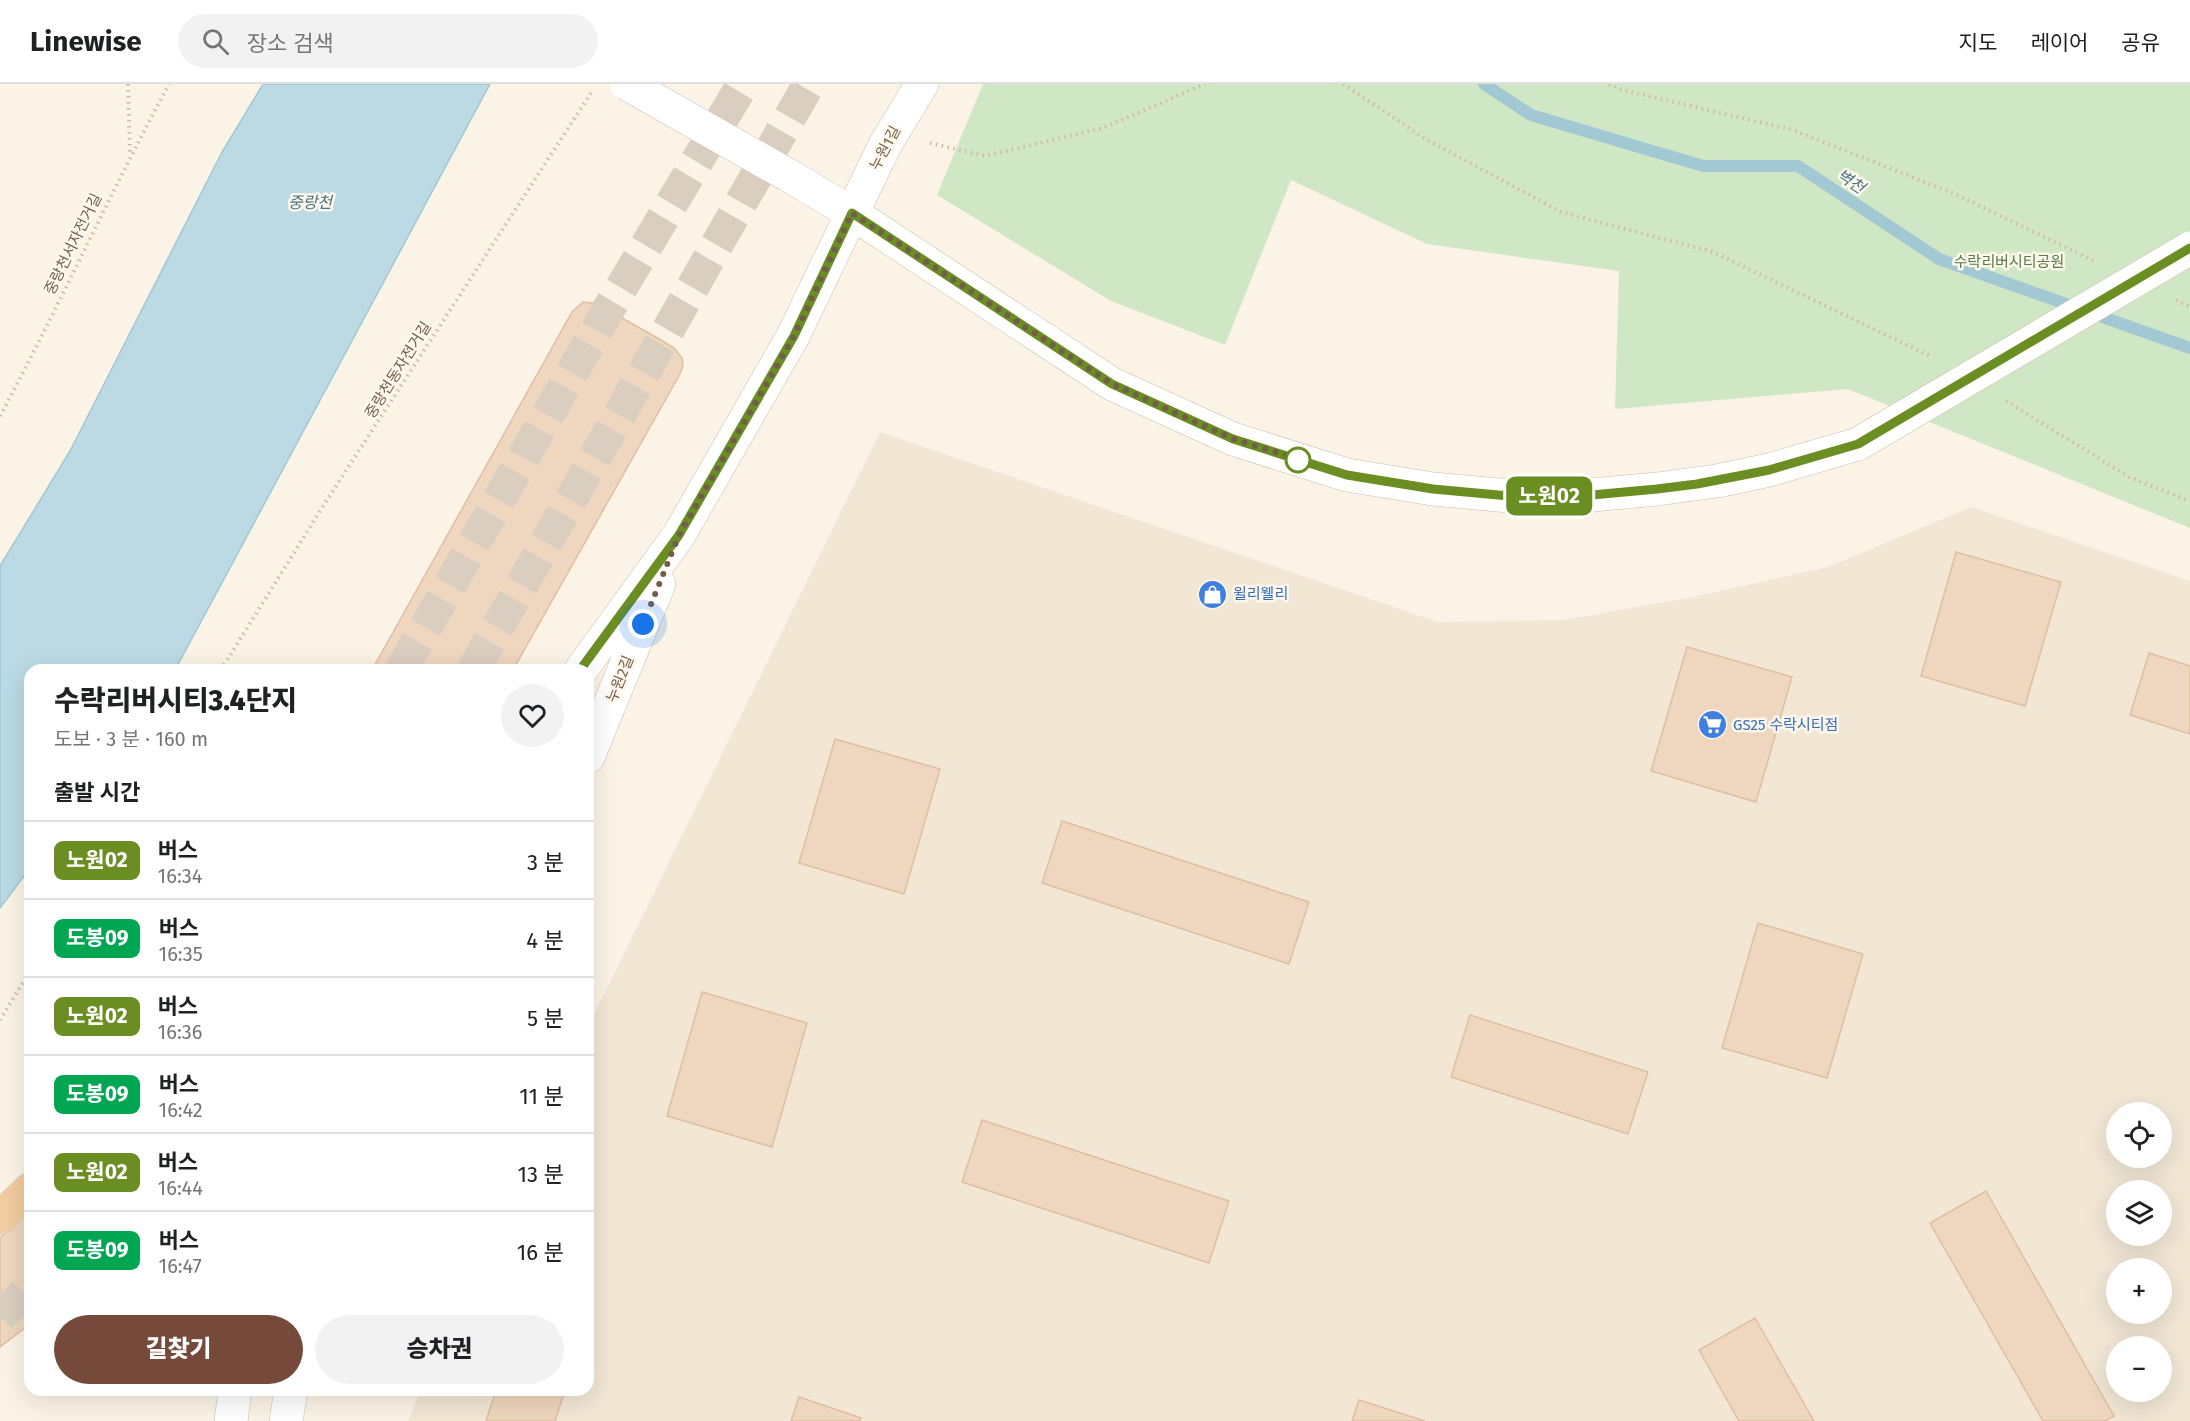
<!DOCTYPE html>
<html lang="ko">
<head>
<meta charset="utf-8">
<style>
	:root { --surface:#fff; --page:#f2f2f2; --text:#202124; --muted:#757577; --line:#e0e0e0; --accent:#754a3a }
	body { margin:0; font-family:"Fira Sans","Noto Sans KR",sans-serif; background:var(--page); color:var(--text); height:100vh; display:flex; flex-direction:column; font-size:22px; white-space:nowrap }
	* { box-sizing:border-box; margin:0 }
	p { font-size:20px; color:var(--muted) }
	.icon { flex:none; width:33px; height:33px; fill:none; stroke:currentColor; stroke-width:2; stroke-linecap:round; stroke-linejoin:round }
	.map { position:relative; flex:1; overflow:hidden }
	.side { position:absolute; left:24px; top:580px; width:570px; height:732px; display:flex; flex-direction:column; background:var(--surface); border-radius:18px; box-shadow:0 6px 24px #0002 }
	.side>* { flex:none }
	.badge { padding:0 12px; border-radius:9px; font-size:21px; line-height:39px }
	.tools { position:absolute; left:2106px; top:1018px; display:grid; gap:12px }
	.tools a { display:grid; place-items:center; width:66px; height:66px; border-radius:50%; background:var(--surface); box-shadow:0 6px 24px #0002; font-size:30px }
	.you { position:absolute; width:30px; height:30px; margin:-15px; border:4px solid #fff; border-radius:50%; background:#1a73e8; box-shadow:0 0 0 9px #1a73e833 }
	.map>.badge { position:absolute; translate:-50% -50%; box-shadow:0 0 0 3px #fff }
	h2 { padding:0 30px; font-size:22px; line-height:54px }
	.round { display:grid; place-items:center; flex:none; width:63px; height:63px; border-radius:32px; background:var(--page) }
	.head { display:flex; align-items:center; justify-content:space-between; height:102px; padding:0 30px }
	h1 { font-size:28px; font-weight:800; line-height:45px }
	.cta { display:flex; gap:12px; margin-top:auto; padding:12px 30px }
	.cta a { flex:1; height:69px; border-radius:36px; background:var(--accent); color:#fff; font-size:24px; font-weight:800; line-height:69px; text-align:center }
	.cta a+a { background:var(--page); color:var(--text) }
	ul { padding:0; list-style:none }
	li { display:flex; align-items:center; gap:18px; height:78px; padding:0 30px; border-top:2px solid var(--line) }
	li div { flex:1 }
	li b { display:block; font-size:22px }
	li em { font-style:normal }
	li .badge { min-width:66px; font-weight:700; text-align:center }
	header { display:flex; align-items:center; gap:36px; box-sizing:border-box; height:84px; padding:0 30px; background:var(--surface); border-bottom:2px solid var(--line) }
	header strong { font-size:28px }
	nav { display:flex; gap:33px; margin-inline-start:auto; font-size:21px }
	.search { width:420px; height:54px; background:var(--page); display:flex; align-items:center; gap:15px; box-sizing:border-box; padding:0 21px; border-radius:33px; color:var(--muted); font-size:22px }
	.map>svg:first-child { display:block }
	.residential { fill:#f2e7d5; fill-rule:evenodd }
	.green { fill:#d0e7c5 }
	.water { fill:#bbdae3; stroke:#a2c8d4; stroke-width:1.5 }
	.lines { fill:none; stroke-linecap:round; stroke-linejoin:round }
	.stream { stroke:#a2c8d4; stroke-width:12 }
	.building { fill:#eed6bf; stroke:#dfbea1; stroke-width:1.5 }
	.trunk-tunnel { stroke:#d9cec0; stroke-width:33; stroke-dasharray:33 16; stroke-linecap:butt }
	.minor-casing { stroke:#ccbdad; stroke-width:34 }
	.trunk-casing { stroke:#d8d2cd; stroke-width:34 }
	.path { stroke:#d3b9a2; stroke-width:4; stroke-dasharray:1.5 4.5; stroke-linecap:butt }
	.minor { stroke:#fff; stroke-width:33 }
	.trunk { stroke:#f2cca2; stroke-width:33 }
	.minor-bridge-casing { stroke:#ccbdad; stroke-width:34; stroke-linecap:butt }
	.minor-bridge { stroke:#fff; stroke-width:33 }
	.line-casing { stroke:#fff; stroke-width:14 }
	.line { stroke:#6b8e23; stroke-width:9 }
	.walk { stroke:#725d4c; stroke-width:6; stroke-dasharray:0 10.8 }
	.stop-dot { fill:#fff; stroke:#6b8e23; stroke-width:3 }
	.labels { text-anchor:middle; stroke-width:5; stroke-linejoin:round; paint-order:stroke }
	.street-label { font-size:15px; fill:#725d4c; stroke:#fef8ec }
	.park-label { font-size:15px; fill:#547c48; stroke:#fef8ec }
	.shop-label { font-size:15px; fill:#366cbe; stroke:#fef8ec; text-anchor:start }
	.water-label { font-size:16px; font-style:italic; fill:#477484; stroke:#fef8ec }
</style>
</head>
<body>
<header>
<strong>Linewise</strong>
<div class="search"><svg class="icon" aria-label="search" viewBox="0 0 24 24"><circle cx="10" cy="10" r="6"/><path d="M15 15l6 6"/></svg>장소 검색</div>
<nav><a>지도</a><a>레이어</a><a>공유</a></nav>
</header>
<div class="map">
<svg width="2190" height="1337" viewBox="0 0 2190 1337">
	<rect width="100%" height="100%" fill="#fbf4e6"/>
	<path class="residential" d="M880,348L1438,538L1563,536L1688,514L1828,483L1971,423L2190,497V1337H408L420,1307L588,1306V943ZM2116,1029H2162V1074H2116ZM2116,1107H2162V1152H2116ZM2116,1185H2162V1230H2116ZM2116,1263H2162V1308H2116Z"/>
	<path class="green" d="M983,0H2190V444L1848,305L1615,325L1619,187L1427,160L1291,96L1225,261L1111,217L937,111Z"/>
	<path class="water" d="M263,0H490L175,586H30V784L0,824V482L70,367L222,68Z"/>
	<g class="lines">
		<path class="stream" d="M1484,0L1531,31L1703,82H1798L1939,175L2190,264"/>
	</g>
	<path class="building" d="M583,218L592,219L608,226L661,256L674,264L682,274L683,282L680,290L513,586H372L572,228Z
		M1956,468L2061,498L2025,622L1921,592Z
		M1687,563L1792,593L1756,718L1651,687Z
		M2149,569L2190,582V650L2130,631Z
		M835,655L940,685L904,810L799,779Z
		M1062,737L1309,818L1289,880L1042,799Z
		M1758,839L1863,870L1827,994L1722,964Z
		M702,908L807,939L772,1063L667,1032Z
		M1470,931L1648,988L1628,1050L1451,993Z
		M982,1036L1229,1117L1209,1179L962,1098Z
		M1986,1107L2114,1332L2105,1337H2043L1930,1139Z
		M30,1128V1240L0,1263V1154Z
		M1755,1234L1814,1337H1739L1699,1266Z
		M496,1306H565L555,1337H486Z
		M799,1313L861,1334L860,1337H791Z
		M1359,1316L1425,1337H1352Z"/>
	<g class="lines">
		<path class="trunk-tunnel" d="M401,586L608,226L743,0
			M473,586L809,0
			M0,1232L30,1204"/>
		<defs>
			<path id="minor" d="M788,91L852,129L1112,300L1233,355L1347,391L1433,405L1509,412H1581L1657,405L1717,397L1769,386L1858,360
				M581,586L679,451L793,252L885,61L922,0
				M588,673L659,500
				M231,1337L235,1306
				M286,1337L291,1306"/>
			<path id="trunk" d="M0,1134L30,1105"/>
		</defs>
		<use href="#minor" class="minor-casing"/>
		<use href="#trunk" class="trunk-casing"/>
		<path class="path" d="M128,0L130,71
			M1343,0L1424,54L1561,128L1713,168L1932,273
			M1609,0L1623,6L1793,46L1955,110L2094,177
			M930,59L985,72L1103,44L1205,0
			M2176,216L2190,223
			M2006,317L2129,393L2190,417
			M0,332C59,223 110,109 169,0
			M221,586L325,419L591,9
			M0,936L30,887"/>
		<use href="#minor" class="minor"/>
		<use href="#trunk" class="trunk"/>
		<defs>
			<path id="minor-bridge" d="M627,0L788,91
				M1858,360L2190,164"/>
		</defs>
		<use href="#minor-bridge" class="minor-bridge-casing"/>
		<use href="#minor-bridge" class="minor-bridge"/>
	</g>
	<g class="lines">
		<defs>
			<path id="line" d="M580,586L679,451L794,252L852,129L1112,300L1233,355L1347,391L1433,405L1509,412H1581L1657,405L1697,400L1769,386L1858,360L2190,164"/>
		</defs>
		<use href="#line" class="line-casing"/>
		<use href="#line" class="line"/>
		<path class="walk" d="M643,540L679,451L794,252L852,129L1112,300L1233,355L1301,376H1298"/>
	</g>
	<defs>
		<symbol id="shop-disc" viewBox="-11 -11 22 22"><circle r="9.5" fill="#3f7fe0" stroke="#fef8ec"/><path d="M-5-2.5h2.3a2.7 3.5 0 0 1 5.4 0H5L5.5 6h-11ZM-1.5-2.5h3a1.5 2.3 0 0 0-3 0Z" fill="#fff"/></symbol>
		<symbol id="supermarket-disc" viewBox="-11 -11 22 22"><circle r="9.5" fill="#3f7fe0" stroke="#fef8ec"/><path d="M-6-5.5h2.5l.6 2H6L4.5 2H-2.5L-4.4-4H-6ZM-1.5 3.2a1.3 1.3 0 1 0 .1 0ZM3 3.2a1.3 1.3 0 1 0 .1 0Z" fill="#fff"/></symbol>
	</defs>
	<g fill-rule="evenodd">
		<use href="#shop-disc" x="1196" y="494" width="33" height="33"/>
		<use href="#supermarket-disc" x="1696" y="624" width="33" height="33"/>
	</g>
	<circle class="stop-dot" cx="1298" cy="376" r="12"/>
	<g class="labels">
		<g class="street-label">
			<text transform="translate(885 64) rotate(-62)" y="5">누원1길</text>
			<text transform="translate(73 160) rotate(-64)" y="5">중랑천서자전거길</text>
			<text transform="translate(398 286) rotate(-58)" y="5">중랑천동자전거길</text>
			<text transform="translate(620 595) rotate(-68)" y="5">누원2길</text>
		</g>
		<g class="park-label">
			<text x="2009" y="183">수락리버시티공원</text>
		</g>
		<g class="shop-label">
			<text x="1233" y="515">윌리웰리</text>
			<text x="1733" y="646">GS25 수락시티점</text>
		</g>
		<g class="water-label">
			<text transform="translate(1851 97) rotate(33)" y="6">벽천</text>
			<text x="310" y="124">중랑천</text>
		</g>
	</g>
</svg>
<div class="tools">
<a><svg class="icon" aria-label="locate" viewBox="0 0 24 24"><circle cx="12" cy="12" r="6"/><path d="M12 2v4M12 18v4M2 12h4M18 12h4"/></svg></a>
<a><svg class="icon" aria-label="layers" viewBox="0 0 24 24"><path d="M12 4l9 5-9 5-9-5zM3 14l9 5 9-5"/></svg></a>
<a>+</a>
<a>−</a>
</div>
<div class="you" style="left:643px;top:540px"></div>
<b class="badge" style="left:1549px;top:412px;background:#6b8e23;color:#fff">노원02</b>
<section class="side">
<div class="head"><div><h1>수락리버시티3.4단지</h1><p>도보 · 3 분 · 160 m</p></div><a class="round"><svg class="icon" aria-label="heart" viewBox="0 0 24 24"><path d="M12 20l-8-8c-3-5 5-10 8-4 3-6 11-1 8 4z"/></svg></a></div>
<h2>출발 시간</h2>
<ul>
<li><span class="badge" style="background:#6b8e23;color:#fff">노원02</span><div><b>버스</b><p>16:34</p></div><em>3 분</em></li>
<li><span class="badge" style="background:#00a651;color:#fff">도봉09</span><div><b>버스</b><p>16:35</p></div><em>4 분</em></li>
<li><span class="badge" style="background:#6b8e23;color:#fff">노원02</span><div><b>버스</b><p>16:36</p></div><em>5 분</em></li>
<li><span class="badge" style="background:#00a651;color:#fff">도봉09</span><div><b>버스</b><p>16:42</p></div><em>11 분</em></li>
<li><span class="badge" style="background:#6b8e23;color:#fff">노원02</span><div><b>버스</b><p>16:44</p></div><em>13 분</em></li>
<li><span class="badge" style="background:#00a651;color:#fff">도봉09</span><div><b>버스</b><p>16:47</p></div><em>16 분</em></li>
</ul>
<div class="cta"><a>길찾기</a><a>승차권</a></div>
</section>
</div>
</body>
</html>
